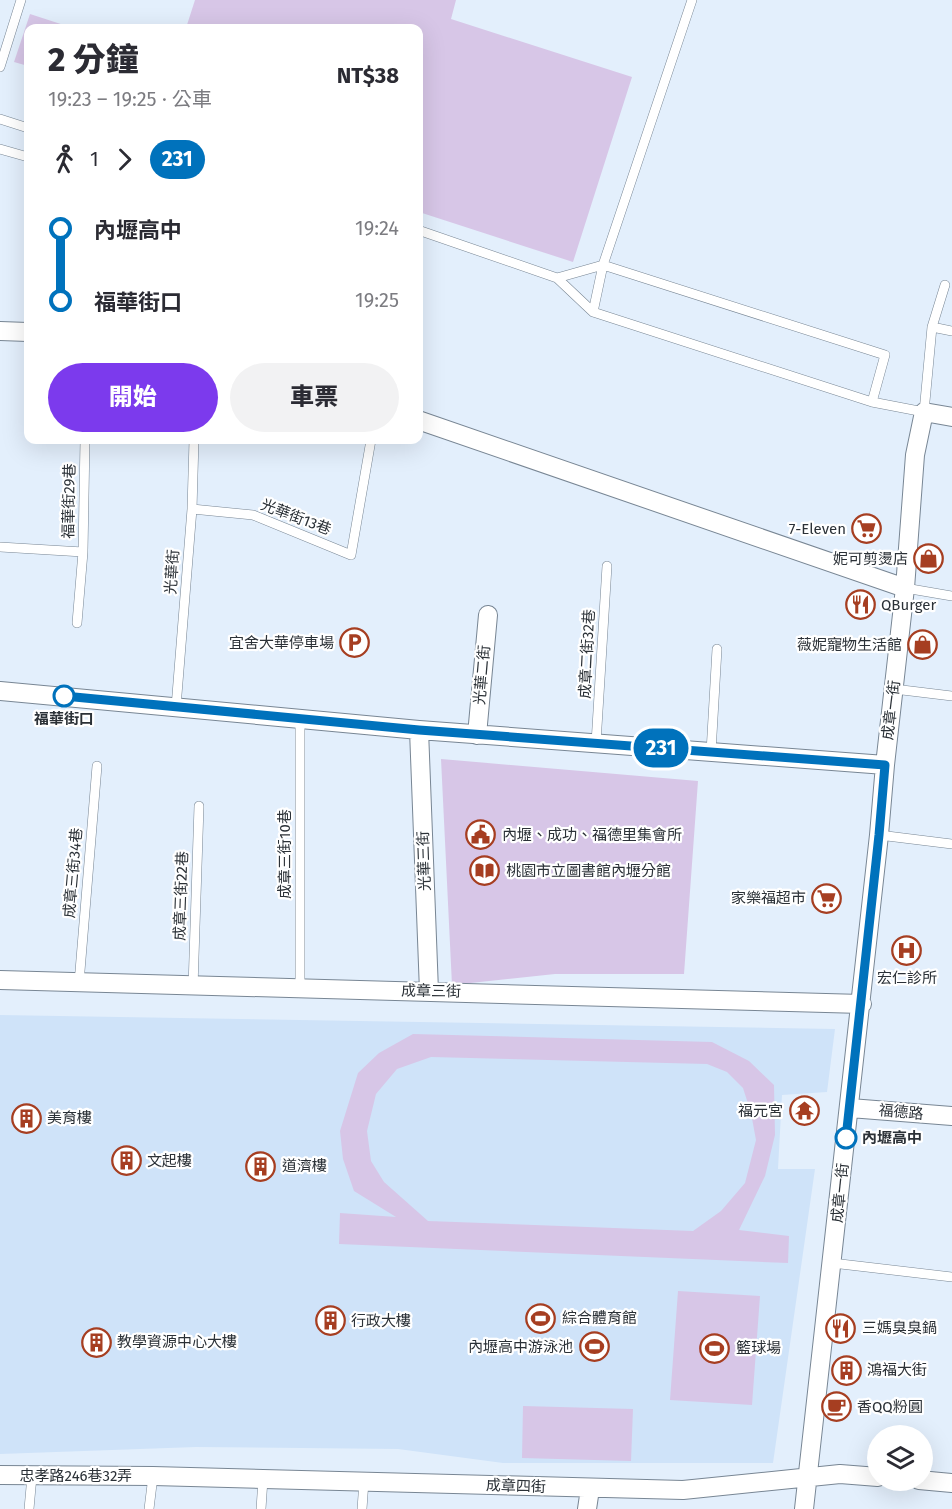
<!DOCTYPE html>
<html lang="zh-TW">
<head>
<meta charset="utf-8">
<style>
	:root { --surface:#fff; --page:#f2f2f3; --text:#2b2b33; --muted:#7c7c81; --accent:#7c3aed }
	body { margin:0; font-family:"Fira Sans","Noto Sans TC",sans-serif; background:var(--page); color:var(--text); height:100vh; display:flex; flex-direction:column; font-size:22px; white-space:nowrap }
	* { box-sizing:border-box; margin:0 }
	p { font-size:20px; color:var(--muted) }
	.icon { flex:none; width:33px; height:33px; fill:none; stroke:currentColor; stroke-width:2; stroke-linecap:round; stroke-linejoin:round }
	.map { position:relative; flex:1; overflow:hidden }
	.drawer { position:absolute; left:24px; top:24px; width:399px; height:420px; display:flex; flex-direction:column; background:var(--surface); border-radius:12px; box-shadow:0 6px 24px #0002 }
	.drawer>* { flex:none }
	.badge { padding:0 12px; border-radius:20px; font-size:21px; line-height:39px }
	.tools { position:absolute; left:867px; top:1425px; display:grid; gap:12px }
	.tools a { display:grid; place-items:center; width:66px; height:66px; border-radius:50%; background:var(--surface); box-shadow:0 6px 24px #0002; font-size:30px }
	.map>.badge { position:absolute; translate:-50% -50%; box-shadow:0 0 0 3px #fff }
	.legs { display:flex; align-items:center; gap:9px; height:66px; padding:0 24px; font-size:20px }
	.legs p { margin-inline-start:auto }
	.summary { display:flex; align-items:center; justify-content:space-between; height:102px; padding:0 24px }
	h1 { font-size:33px; font-weight:800; line-height:45px }
	.primary-button { display:flex; gap:12px; margin-top:auto; padding:12px 24px }
	.primary-button a { flex:1; height:69px; border-radius:36px; background:var(--accent); color:#fff; font-size:24px; font-weight:800; line-height:69px; text-align:center }
	.primary-button a+a { background:var(--page); color:var(--text) }
	ul { padding:0 24px; list-style:none }
	li { display:flex; align-items:center; gap:21px; height:72px; font-size:22px }
	li i { display:grid; place-items:center; width:9px; height:100%; margin:0 8px; background:currentColor }
	li i::after { content:''; width:15px; height:15px; margin:-8px; border:4px solid; border-radius:50%; background:var(--surface) }
	li p { margin-inline-start:auto }
	li:first-child i { background:linear-gradient(#0000 50%,currentColor 0) }
	li:last-child i { background:linear-gradient(currentColor 50%,#0000 0) }
	.map>svg:first-child { display:block }
	.built { fill:#cfe3f9 }
	.green { fill:#d7c6e7; fill-rule:evenodd }
	.lines { fill:none; stroke-linecap:round; stroke-linejoin:round }
	.service-casing { stroke:#788694; stroke-width:10 }
	.minor-casing { stroke:#788694; stroke-width:20 }
	.service { stroke:#fff; stroke-width:9 }
	.minor { stroke:#fff; stroke-width:18 }
	.line-1-casing { stroke:#fff; stroke-width:14 }
	.line-1 { stroke:#0072bc; stroke-width:9 }
	.stop-1-dot { fill:#fff; stroke:#0072bc; stroke-width:3 }
	.labels { text-anchor:middle; stroke-width:4.5; stroke-linejoin:round; paint-order:stroke }
	.street-label { font-size:15px; fill:#2b3137; stroke:#fff }
	.poi-label { font-size:15px; fill:#2b3137; stroke:#fff; text-anchor:start }
	.stop-label { font-size:15px; font-weight:bold; fill:#2b3137; stroke:#fff }
</style>
</head>
<body>
<div class="map">
<svg width="952" height="1509" viewBox="0 0 952 1509">
	<rect width="100%" height="100%" fill="#e3effc"/>
	<path class="built" d="M0,1015L835,1029L827,1092L782,1095L778,1169H815L773,1463H503L398,1449L196,1447L0,1454Z"/>
	<path class="green" d="M195,0H456L451,19L632,77L573,262L419,212L418,28H186Z
		M30,14L73,28H28V66L14,62Z
		M441,759L698,781L684,974H555L452,985Z
		M413,1034L712,1042L749,1061L774,1085L775,1135L765,1176L739,1230L789,1236L788,1263L339,1244L340,1213L396,1217L354,1191L343,1159L340,1131L358,1073L379,1053ZM431,1057L707,1064L727,1072L743,1088L751,1113L756,1140L745,1183L721,1211L693,1231L428,1221L384,1182L371,1161L367,1131L376,1094L397,1069Z
		M678,1291L760,1296L752,1405L670,1400Z
		M523,1406L633,1409L631,1461L522,1458Z"/>
	<g class="lines">
		<defs>
			<path id="service" d="M0,67L21,0
				M0,119L28,128
				M0,149L28,157
				M418,230L557,278L593,312L872,402L885,355L603,265L557,278
				M593,312L603,265L692,0
				M932,327L952,331
				M872,402L924,412L932,327L945,285
				M192,509L253,515L351,555L371,440
				M0,547L83,552L85,440
				M905,588L952,596
				M77,623L83,552
				M894,689L952,696
				M176,707L192,509L194,440
				M300,719V988
				M596,743L607,566
				M711,752L717,649
				M879,835L952,844
				M79,983L97,766
				M193,987L199,806
				M832,1263L952,1277
				M29,1509L32,1476
				M149,1509L153,1476
				M261,1509L263,1479
				M362,1509L364,1481"/>
			<path id="minor" d="M0,331L28,332
				M418,420L905,588
				M0,691L419,730L885,765
				M419,730L429,991
				M477,735L488,615
				M0,980L862,1004
				M850,1108L952,1116
				M0,1475L153,1476L683,1490L840,1474L878,1477
				M919,1480L952,1483
				M587,1509L590,1489
				M804,1509L879,835L885,765L905,588L915,455L924,412L952,417"/>
		</defs>
		<use href="#service" class="service-casing"/>
		<use href="#minor" class="minor-casing"/>
		<use href="#service" class="service"/>
		<use href="#minor" class="minor"/>
	</g>
	<g class="lines">
		<defs>
			<path id="line-1" d="M64,696L419,730L885,765L879,835L846,1138"/>
		</defs>
		<use href="#line-1" class="line-1-casing"/>
		<use href="#line-1" class="line-1"/>
	</g>
	<defs>
		<symbol id="supermarket-ring" viewBox="-11 -11 22 22"><circle r="9.5" fill="#fff" stroke="#a63e21" stroke-width="1.5"/><path d="M-6-5.5h2.5l.6 2H6L4.5 2H-2.5L-4.4-4H-6ZM-1.5 3.2a1.3 1.3 0 1 0 .1 0ZM3 3.2a1.3 1.3 0 1 0 .1 0Z" fill="#a63e21"/></symbol>
		<symbol id="shop-ring" viewBox="-11 -11 22 22"><circle r="9.5" fill="#fff" stroke="#a63e21" stroke-width="1.5"/><path d="M-5-2.5h2.3a2.7 3.5 0 0 1 5.4 0H5L5.5 6h-11ZM-1.5-2.5h3a1.5 2.3 0 0 0-3 0Z" fill="#a63e21"/></symbol>
		<symbol id="restaurant-ring" viewBox="-11 -11 22 22"><circle r="9.5" fill="#fff" stroke="#a63e21" stroke-width="1.5"/><path d="M-5-6h1v4h1v-4h1v4h1v-4h1v5L-1.5 .5V6h-2V.5L-5-1ZM5-6V6H3V1.5H1.5Q1.5-4 5-6Z" fill="#a63e21"/></symbol>
		<symbol id="parking-ring" viewBox="-11 -11 22 22"><circle r="9.5" fill="#fff" stroke="#a63e21" stroke-width="1.5"/><path d="M-3.5-5.5H1a3.5 3.5 0 0 1 0 7H-1V5.5H-3.5ZM-1-3.4V-.6H.8a1.4 1.4 0 0 0 0-2.8Z" fill="#a63e21"/></symbol>
		<symbol id="civic-ring" viewBox="-11 -11 22 22"><circle r="9.5" fill="#fff" stroke="#a63e21" stroke-width="1.5"/><path d="M-.6-6.5H3V-4.5H.6V-3L4-1V1h2V6H-6V1h2V-1L-.6-3ZM-1.2 2.5V6h2.4V2.5Z" fill="#a63e21"/></symbol>
		<symbol id="library-ring" viewBox="-11 -11 22 22"><circle r="9.5" fill="#fff" stroke="#a63e21" stroke-width="1.5"/><path d="M-6-4Q-3-5.5-.7-3.5V5Q-3 3-6 4ZM6-4Q3-5.5 .7-3.5V5Q3 3 6 4Z" fill="#a63e21"/></symbol>
		<symbol id="hospital-ring" viewBox="-11 -11 22 22"><circle r="9.5" fill="#fff" stroke="#a63e21" stroke-width="1.5"/><path d="M-5-5h3v3.5h4V-5h3V5h-3V1.5h-4V5h-3Z" fill="#a63e21"/></symbol>
		<symbol id="temple-ring" viewBox="-11 -11 22 22"><circle r="9.5" fill="#fff" stroke="#a63e21" stroke-width="1.5"/><path d="M0-6L5-2H3V0L6.5 2.5H4V6H1.5V3h-3V6H-4V2.5H-6.5L-3 0V-2H-5Z" fill="#a63e21"/></symbol>
		<symbol id="building-ring" viewBox="-11 -11 22 22"><circle r="9.5" fill="#fff" stroke="#a63e21" stroke-width="1.5"/><path d="M-4-6H4V6H1V3H-1V6H-4ZM-2.5-4.3h1.7v1.8h-1.7ZM.8-4.3h1.7v1.8H.8ZM-2.5-1h1.7V.8h-1.7ZM.8-1h1.7V.8H.8Z" fill="#a63e21"/></symbol>
		<symbol id="stadium-ring" viewBox="-11 -11 22 22"><circle r="9.5" fill="#fff" stroke="#a63e21" stroke-width="1.5"/><path d="M0-5a6.5 5 0 1 0 0 10a6.5 5 0 1 0 0-10ZM-3.5-1.8h7v3.6h-7Z" fill="#a63e21"/></symbol>
		<symbol id="cafe-ring" viewBox="-11 -11 22 22"><circle r="9.5" fill="#fff" stroke="#a63e21" stroke-width="1.5"/><path d="M-5.5-4.5H6V0H3Q3 3.5 0 3.5H-2.5Q-5.5 3.5-5.5 0ZM3-3.2v2h1.7v-2ZM-6 4.5H4V6H-6Z" fill="#a63e21"/></symbol>
	</defs>
	<g fill-rule="evenodd">
		<use href="#supermarket-ring" x="850" y="512" width="33" height="33"/>
		<use href="#shop-ring" x="912" y="542" width="33" height="33"/>
		<use href="#restaurant-ring" x="844" y="588" width="33" height="33"/>
		<use href="#parking-ring" x="338" y="626" width="33" height="33"/>
		<use href="#shop-ring" x="906" y="628" width="33" height="33"/>
		<use href="#civic-ring" x="464" y="818" width="33" height="33"/>
		<use href="#library-ring" x="468" y="854" width="33" height="33"/>
		<use href="#supermarket-ring" x="810" y="882" width="33" height="33"/>
		<use href="#hospital-ring" x="890" y="934" width="33" height="33"/>
		<use href="#temple-ring" x="788" y="1094" width="33" height="33"/>
		<use href="#building-ring" x="10" y="1102" width="33" height="33"/>
		<use href="#building-ring" x="110" y="1144" width="33" height="33"/>
		<use href="#building-ring" x="244" y="1150" width="33" height="33"/>
		<use href="#stadium-ring" x="524" y="1302" width="33" height="33"/>
		<use href="#building-ring" x="314" y="1304" width="33" height="33"/>
		<use href="#restaurant-ring" x="824" y="1312" width="33" height="33"/>
		<use href="#building-ring" x="80" y="1326" width="33" height="33"/>
		<use href="#stadium-ring" x="578" y="1330" width="33" height="33"/>
		<use href="#stadium-ring" x="698" y="1332" width="33" height="33"/>
		<use href="#building-ring" x="830" y="1354" width="33" height="33"/>
		<use href="#cafe-ring" x="820" y="1390" width="33" height="33"/>
	</g>
	<g class="stop-1-dot">
		<circle cx="64" cy="696" r="10"/>
		<circle cx="846" cy="1138" r="10"/>
	</g>
	<g class="labels">
		<g class="street-label">
			<text transform="translate(69 501) rotate(-89)" y="5">福華街29巷</text>
			<text transform="translate(296 517) rotate(21)" y="5">光華街13巷</text>
			<text transform="translate(172 572) rotate(-86)" y="5">光華街</text>
			<text transform="translate(587 654) rotate(-87)" y="5">成章二街32巷</text>
			<text transform="translate(482 675) rotate(-85)" y="5">光華二街</text>
			<text transform="translate(891 710) rotate(-83)" y="5">成章一街</text>
			<text transform="translate(285 854) rotate(-90)" y="5">成章三街10巷</text>
			<text transform="translate(424 861) rotate(-92)" y="5">光華三街</text>
			<text transform="translate(73 873) rotate(-85)" y="5">成章三街34巷</text>
			<text transform="translate(181 896) rotate(-88)" y="5">成章三街22巷</text>
			<text transform="translate(431 991) rotate(1)" y="5">成章三街</text>
			<text transform="translate(901 1112) rotate(5)" y="5">福德路</text>
			<text transform="translate(840 1193) rotate(-84)" y="5">成章一街</text>
			<text x="76" y="1481">忠孝路246巷32弄</text>
			<text transform="translate(516 1486) rotate(2)" y="5">成章四街</text>
		</g>
		<g class="poi-label">
			<text x="846" y="534" text-anchor="end">7-Eleven</text>
			<text x="908" y="564" text-anchor="end">妮可剪燙店</text>
			<text x="881" y="610">QBurger</text>
			<text x="334" y="648" text-anchor="end">宜舍大華停車場</text>
			<text x="902" y="650" text-anchor="end">薇妮寵物生活館</text>
			<text x="502" y="840">內壢、成功、福德里集會所</text>
			<text x="506" y="876">桃園市立圖書館內壢分館</text>
			<text x="806" y="903" text-anchor="end">家樂福超市</text>
			<text x="907" y="983" text-anchor="middle">宏仁診所</text>
			<text x="783" y="1116" text-anchor="end">福元宮</text>
			<text x="47" y="1123">美育樓</text>
			<text x="147" y="1166">文起樓</text>
			<text x="282" y="1171">道濟樓</text>
			<text x="562" y="1323">綜合體育館</text>
			<text x="351" y="1326">行政大樓</text>
			<text x="862" y="1333">三媽臭臭鍋</text>
			<text x="117" y="1347">教學資源中心大樓</text>
			<text x="573" y="1352" text-anchor="end">內壢高中游泳池</text>
			<text x="736" y="1353">籃球場</text>
			<text x="867" y="1375">鴻福大街</text>
			<text x="857" y="1412">香QQ粉圓</text>
		</g>
		<g class="stop-label">
			<text x="64" y="724">福華街口</text>
			<text x="862" y="1143" text-anchor="start">內壢高中</text>
		</g>
	</g>
</svg>
<div class="tools">
<a><svg class="icon" aria-label="layers" viewBox="0 0 24 24"><path d="M12 4l9 5-9 5-9-5zM3 14l9 5 9-5"/></svg></a>
</div>
<b class="badge" style="left:661px;top:748px;background:#0072bc;color:#fff">231</b>
<section class="drawer">
<div class="summary"><div><h1>2 分鐘</h1><p>19:23 – 19:25 · 公車</p></div><b>NT$38</b></div>
<div class="legs"><svg class="icon" aria-label="walk" viewBox="0 0 24 24"><circle cx="13" cy="4" r="2"/><path d="M13 8l-2 6 4 7M11 14l-3 7M7 12l3-4h3l4 4"/></svg>1<svg class="icon" aria-label="forward" viewBox="0 0 24 24"><path d="M9 5l7 7-7 7"/></svg><b class="badge" style="background:#0072bc;color:#fff">231</b></div>
<ul>
<li><i style="color:#0072bc"></i><b>內壢高中</b><p>19:24</p></li>
<li><i style="color:#0072bc"></i><b>福華街口</b><p>19:25</p></li>
</ul>
<div class="primary-button"><a>開始</a><a>車票</a></div>
</section>
</div>
</body>
</html>
